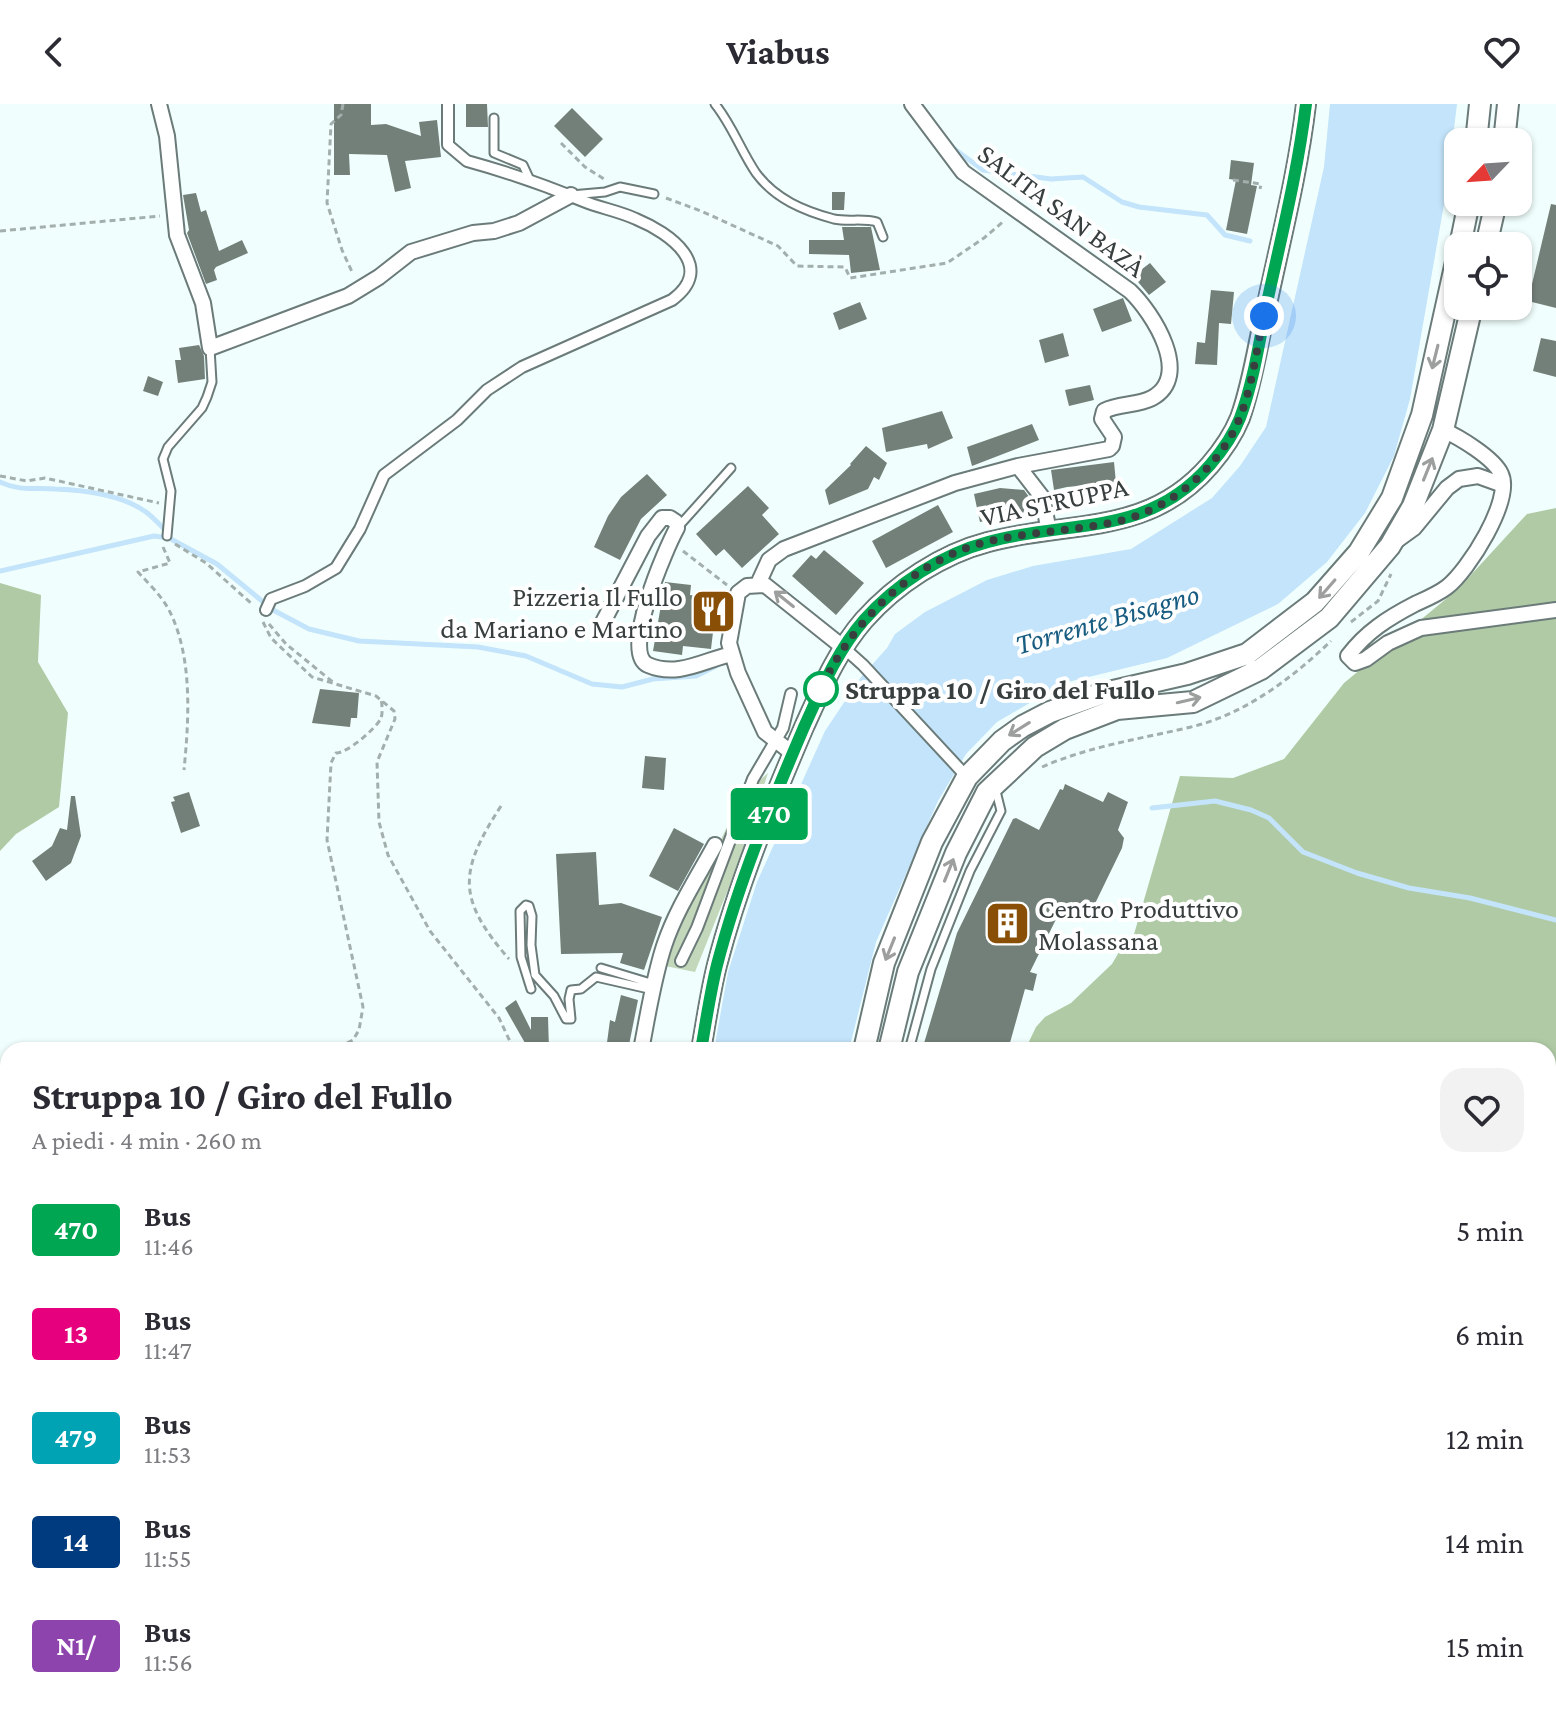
<!DOCTYPE html>
<html lang="it">
<head>
<meta charset="utf-8">
<style>
	:root { --surface:#fff; --page:#f2f2f3; --text:#2b2b33; --muted:#7c7c81 }
	body { margin:0; font-family:"Crimson Pro",serif; background:var(--page); color:var(--text); height:100vh; display:flex; flex-direction:column; font-size:30px; white-space:nowrap }
	* { box-sizing:border-box; margin:0 }
	p { font-size:26px; color:var(--muted) }
	.icon { flex:none; width:44px; height:44px; fill:none; stroke:currentColor; stroke-width:2; stroke-linecap:round; stroke-linejoin:round }
	.map { position:relative; flex:1; overflow:hidden }
	.sheet { position:absolute; left:0px; top:938px; width:1556px; height:672px; display:flex; flex-direction:column; background:var(--surface); border-radius:24px 24px 0 0; box-shadow:0 2px 6px #0004 }
	.sheet>* { flex:none }
	.badge { padding:0 16px; border-radius:6px; font-size:28px; line-height:52px }
	.needle { width:52px; rotate:245deg }
	.buttons { position:absolute; left:1444px; top:24px; display:grid; gap:16px }
	.buttons a { display:grid; place-items:center; width:88px; height:88px; border-radius:16px; background:var(--surface); box-shadow:0 2px 6px #0004; font-size:40px }
	.you { position:absolute; width:40px; height:40px; margin:-20px; border:6px solid #fff; border-radius:50%; background:#1a73e8; box-shadow:0 0 0 12px #1a73e833 }
	.map>.badge { position:absolute; translate:-50% -50%; box-shadow:0 0 0 4px #fff }
	.round { display:grid; place-items:center; flex:none; width:84px; height:84px; border-radius:24px; background:var(--page) }
	.summary { display:flex; align-items:center; justify-content:space-between; height:136px; padding:0 32px }
	h1 { font-size:38px; font-weight:700; line-height:60px }
	ul { padding:0; list-style:none }
	li { display:flex; align-items:center; gap:24px; height:104px; padding:0 32px }
	li div { flex:1 }
	li b { display:block; font-size:30px }
	li em { font-style:normal }
	li .badge { min-width:88px; font-weight:700; text-align:center }
	header { display:flex; justify-content:space-between; align-items:center; height:104px; padding:0 32px; background:var(--surface); font-size:36px; font-weight:700 }
	.map>svg:first-child { display:block }
	.green { fill:#c3d7bb }
	.forest { fill:#b0caa5 }
	.water { fill:#c3e4fa }
	.lines { fill:none; stroke-linecap:round; stroke-linejoin:round }
	.stream { stroke:#c3e4fa; stroke-width:5 }
	.building { fill:#738079 }
	.service-casing { stroke:#6b7b79; stroke-width:11 }
	.pedestrian-casing { stroke:#6b7b79; stroke-width:14 }
	.minor-casing { stroke:#6b7b79; stroke-width:18 }
	.secondary-casing { stroke:#6b7b79; stroke-width:22 }
	.primary-casing { stroke:#6b7b79; stroke-width:24 }
	.path { stroke:#a3afad; stroke-width:3; stroke-dasharray:6 4; stroke-linecap:butt }
	.service { stroke:#fff; stroke-width:7 }
	.pedestrian { stroke:#fff; stroke-width:10 }
	.minor { stroke:#fff; stroke-width:14 }
	.secondary { stroke:#fff; stroke-width:18 }
	.primary { stroke:#fff; stroke-width:20 }
	.oneway { stroke:#9c9f9e }
	.line-casing { stroke:#fff; stroke-width:18 }
	.line { stroke:#00a651; stroke-width:12 }
	.walk { stroke:#383f3e; stroke-width:8; stroke-dasharray:0 14.4 }
	.stop-dot { fill:#fff; stroke:#00a651; stroke-width:4 }
	.labels { text-anchor:middle; stroke-width:8; stroke-linejoin:round; paint-order:stroke }
	.street-label { font-size:28px; fill:#383f3e; stroke:#fff }
	.poi-label { font-size:28px; fill:#383f3e; stroke:#fff; text-anchor:end }
	.stop-label { font-size:28px; font-weight:bold; fill:#383f3e; stroke:#fff; text-anchor:start }
	.water-label { font-size:30px; font-style:italic; fill:#185d81; stroke:#fff }
</style>
</head>
<body>
<header><svg class="icon" aria-label="back" viewBox="0 0 24 24"><path d="M15 5l-7 7 7 7"/></svg>Viabus<svg class="icon" aria-label="heart" viewBox="0 0 24 24"><path d="M12 20l-8-8c-3-5 5-10 8-4 3-6 11-1 8 4z"/></svg></header>
<div class="map">
<svg width="1556" height="1610" viewBox="0 0 1556 1610">
	<rect width="100%" height="100%" fill="#f0fffd"/>
	<path class="green" d="M768,669L739,758L695,868L660,861L742,692Z
		M29,1602H269L267,1610H26Z"/>
	<path class="forest" d="M1556,404V1546L1548,1550V946H1025L1036,923L1045,913L1071,899L1112,860L1119,848L1130,844L1180,672L1233,674L1284,655L1344,579L1458,485L1527,410Z
		M0,479L41,491L38,558L68,609L59,703L16,730L0,747Z
		M0,1108L8,1112V1602H29L26,1610H10L0,1588Z
		M953,1602H1237L1238,1610H954Z"/>
	<path class="water" d="M1330,0H1457L1447,83L1410,295L1394,352L1365,409L1327,458L1278,500L1167,554L1064,579L997,618L966,650L938,697L876,838L849,946H714L728,868L757,778L825,627L861,573L887,544L895,530L925,508L987,476L1033,462L1131,445L1212,394L1240,362L1266,323L1324,63Z
		M738,1602H868L869,1610H739Z"/>
	<g class="lines">
		<path class="stream" d="M953,44L983,66L1051,75L1083,73L1122,98L1139,103L1207,111L1225,131L1250,137
			M0,378C23,388 32,383 55,385C84,386 122,391 146,408C154,414 162,423 169,430
			M0,467L154,432L169,434L217,460L273,506L309,525L359,537L478,543L526,552L592,580L622,583L653,575L696,572L718,561
			M1152,704L1215,697L1251,706L1269,714L1303,748L1357,769L1409,784L1470,794L1556,816
			M0,1092L8,1094
			M0,1145L8,1142"/>
	</g>
	<path class="building" d="M334,0H371V21L386,20L421,32L419,18L437,16L441,53L405,57L411,84L395,88L387,51L349,50L350,71H334Z
		M466,0H487L488,23H466Z
		M572,4L603,35L585,53L554,22Z
		M1231,56L1254,59L1251,81L1257,82L1247,130L1226,126L1236,76L1229,75Z
		M832,88H845L844,106H832Z
		M196,89L201,108L206,106L219,147L242,136L248,149L216,163L214,166L217,176L206,180L187,129L189,126L183,91Z
		M1551,100L1556,101V204L1528,197Z
		M842,123H871L880,166L851,169L849,151L809,150V136H844Z
		M1150,159L1166,178L1149,191L1133,172Z
		M1211,186L1234,188L1231,220L1219,219L1217,261L1195,260L1197,238L1205,239Z
		M1123,194L1132,217L1102,228L1093,205Z
		M860,198L867,215L839,226L833,209Z
		M1063,229L1069,252L1045,259L1039,236Z
		M1541,234L1556,237V273L1533,267Z
		M199,241L204,252L205,275L178,279L175,256H181L179,244Z
		M148,272L163,278L158,292L143,287Z
		M1090,281L1094,296L1069,302L1065,286Z
		M942,307L953,334L928,345L927,340L886,348L882,324Z
		M1032,320L1039,336L972,362L967,343Z
		M866,342L887,359L879,376L874,373L868,385L829,401L825,386L851,361L850,360Z
		M1114,358L1116,379L1067,383L1054,386L1051,366Z
		M647,370L667,391L641,415L620,456L594,443L608,412L621,393Z
		M748,382L769,404L762,411L779,430L742,464L724,445L716,452L696,430Z
		M1000,384L1024,386L1032,397L1034,406L980,418L974,390Z
		M938,401L953,428L886,464L872,437Z
		M824,446L864,479L836,511L792,472L811,451L816,455Z
		M665,478L691,481L690,491L717,495L711,545L683,542L682,551L653,547Z
		M320,585L359,589L357,614H351L350,623L312,619Z
		M645,652L666,654L664,686L642,684Z
		M1065,680L1103,698L1108,688L1128,698L1118,726L1124,734L1122,744L1089,812L1064,799L1030,868L1037,870L1033,887L1025,885L1008,946H922L957,829L1013,715L1016,714L1039,726L1060,685L1063,686Z
		M189,688L200,722L181,729L171,698L175,697L173,693Z
		M71,692H75L81,732L71,759L46,777L32,757L52,742L60,724L67,726Z
		M674,724L704,740L678,787L649,772Z
		M596,748L599,801L621,799L662,813L644,866L620,859L623,849L561,850L556,750Z
		M621,891L638,896L628,946H606L610,916L615,918Z
		M516,896L531,926V913H548L549,946H529L505,904Z"/>
	<g class="lines">
		<defs>
			<path id="service" d="M715,0C732,21 741,47 756,69C775,95 804,107 834,115C848,118 863,114 877,118L883,133
				M494,14V49L523,61L529,74
				M571,91L605,88L620,83L654,90
				M679,422L731,364
				M167,432L171,387L163,355L168,343L202,304L207,293L212,278L210,244
				M601,864L654,880
				M531,885L521,853L520,807L526,801L529,802L532,812L531,841L535,871L554,892L566,915H571L569,895L571,886L581,885L596,873L653,886
				M909,946L931,865L970,767L1001,707L995,683
				M276,1602L277,1610"/>
			<path id="pedestrian" d="M266,506L271,495L305,482L336,464L360,425L384,371L457,316L487,286L522,263L672,196C717,163 670,129 636,115C619,107 600,104 583,97C545,81 507,68 467,57L448,41V0
				M844,544L863,561L967,673
				M736,723H764
				M681,857L697,824L753,675L783,624L791,590
				M139,1602L153,1610
				M126,1610L130,1602
				M213,1610L220,1602
				M254,1610L262,1602"/>
			<path id="minor" d="M159,0L167,32L177,131L203,199L210,244L348,192L379,173L411,148L473,129L494,127L519,119L571,91
				M912,0L963,68L1130,187C1153,209 1193,272 1152,294C1137,302 1119,299 1104,307L1102,315L1114,333L1112,342L1109,345L1018,362
				M1443,326C1459,333 1494,354 1501,370C1513,396 1468,467 1447,483C1438,490 1426,495 1415,500C1388,514 1366,528 1348,552L1355,559L1366,555L1388,539L1421,524L1556,506
				M1396,437L1414,424L1447,384L1459,375L1478,372L1503,381
				M758,480L769,456L784,445L955,379L1018,362L1042,393L1049,427
				M601,522L648,432L662,414H670L676,418L677,424C666,444 620,549 648,561C678,574 704,556 732,550
				M792,649L765,628L738,569L729,539L738,489L747,482L765,481L844,544
				M641,946C648,911 653,876 664,842C676,806 697,774 715,741"/>
			<path id="secondary" d="M701,946C706,918 710,889 717,861C738,780 771,700 804,623C821,586 837,547 864,516C896,480 942,450 988,438C1069,416 1148,433 1210,361C1222,347 1233,331 1240,314C1253,278 1258,238 1267,200C1281,134 1298,68 1306,0
				M722,1602L723,1610"/>
			<path id="primary" d="M1476,38L1480,0
				M1504,38L1508,0
				M1460,142L1469,98
				M1486,142L1496,98
				M864,946L884,859L932,738L967,673L1002,637L1023,622L1050,608L1100,590L1187,570L1247,550L1315,498L1359,448L1392,394L1422,311L1458,149
				M889,946L908,868L956,749L987,688L1035,643L1065,625L1117,605L1193,598L1261,565L1329,514L1390,442L1413,402L1443,326L1472,202
				M885,1602V1610
				M907,1602L908,1610"/>
		</defs>
		<use href="#service" class="service-casing"/>
		<use href="#pedestrian" class="pedestrian-casing"/>
		<use href="#minor" class="minor-casing"/>
		<use href="#secondary" class="secondary-casing"/>
		<use href="#primary" class="primary-casing"/>
		<path class="path" d="M343,0L341,11L331,20L327,99L342,146L353,170
			M561,39L585,63L604,75
			M1233,76L1261,80L1260,85
			M666,94L701,107L778,142L797,162L845,163L850,174L947,159L984,134L1004,117
			M0,127L160,112
			M0,372L27,377L45,374L159,399
			M175,440L206,459L253,501
			M163,443L170,459L138,468C148,479 161,491 169,506C193,553 189,615 184,666
			M683,447L727,481
			M263,518L271,534L312,573L376,592L394,607L395,615L377,658L379,718L388,751L430,827L499,914L514,946
			M1351,518L1378,497L1391,470
			M269,520L286,540L334,579
			M1042,663C1090,642 1140,635 1191,623C1245,610 1291,575 1331,537
			M501,702C459,767 456,794 509,855
			M308,946L343,941L353,936L359,926L363,903L327,736L331,659L336,649C346,650 377,624 381,614C383,608 382,601 381,594
			M290,1602L292,1610"/>
		<use href="#service" class="service"/>
		<use href="#pedestrian" class="pedestrian"/>
		<use href="#minor" class="minor"/>
		<use href="#secondary" class="secondary"/>
		<use href="#primary" class="primary"/>
	</g>
	<defs><path id="oneway-shaft" d="M-6 0H5M1.5-3L5.5 0L1.5 3" fill="none" stroke-width="1.6" stroke-linecap="round" stroke-linejoin="round" transform="scale(2)"/></defs>
	<g class="oneway">
		<use href="#oneway-shaft" transform="translate(1435 253) rotate(104)"/>
		<use href="#oneway-shaft" transform="translate(1428 365) rotate(-68)"/>
		<use href="#oneway-shaft" transform="translate(1327 485) rotate(131)"/>
		<use href="#oneway-shaft" transform="translate(784 495) rotate(-141)"/>
		<use href="#oneway-shaft" transform="translate(1189 596) rotate(-13)"/>
		<use href="#oneway-shaft" transform="translate(1019 625) rotate(148)"/>
		<use href="#oneway-shaft" transform="translate(949 766) rotate(-68)"/>
		<use href="#oneway-shaft" transform="translate(890 845) rotate(112)"/>
	</g>
	<g class="lines">
		<defs>
			<path id="line" d="M701,946C706,918 710,889 717,861C738,780 771,700 804,623C821,586 837,547 864,516C896,480 942,450 988,438C1070,415 1147,434 1210,361C1222,347 1233,332 1240,314C1254,277 1260,233 1268,194C1282,130 1298,66 1306,0"/>
		</defs>
		<use href="#line" class="line-casing"/>
		<use href="#line" class="line"/>
		<path class="walk" d="M821,585L819,589C850,518 914,455 990,437C1029,428 1070,427 1110,419C1160,410 1204,377 1230,334C1251,298 1255,251 1264,212"/>
	</g>
	<defs>
		<symbol id="restaurant-square" viewBox="-11 -11 22 22"><rect x="-9" y="-9" width="18" height="18" rx="4" fill="#894f07" stroke="#fff"/><path d="M-5-6h1v4h1v-4h1v4h1v-4h1v5L-1.5 .5V6h-2V.5L-5-1ZM5-6V6H3V1.5H1.5Q1.5-4 5-6Z" fill="#fff"/></symbol>
		<symbol id="building-square" viewBox="-11 -11 22 22"><rect x="-9" y="-9" width="18" height="18" rx="4" fill="#894f07" stroke="#fff"/><path d="M-4-6H4V6H1V3H-1V6H-4ZM-2.5-4.3h1.7v1.8h-1.7ZM.8-4.3h1.7v1.8H.8ZM-2.5-1h1.7V.8h-1.7ZM.8-1h1.7V.8H.8Z" fill="#fff"/></symbol>
	</defs>
	<g fill-rule="evenodd">
		<use href="#restaurant-square" x="688" y="482" width="51" height="51"/>
		<use href="#building-square" x="982" y="794" width="51" height="51"/>
	</g>
	<circle class="stop-dot" cx="821" cy="585" r="16"/>
	<g class="labels">
		<g class="street-label">
			<text transform="translate(1062 106) rotate(37)" y="10">SALITA SAN BAZÀ</text>
			<text transform="translate(1054 397) rotate(-12)" y="10">VIA STRUPPA</text>
		</g>
		<g class="poi-label">
			<text x="683" y="502">Pizzeria Il Fullo<tspan x="683" dy="32">da Mariano e Martino</tspan></text>
			<text x="1038" y="814" text-anchor="start">Centro Produttivo<tspan x="1038" dy="32">Molassana</tspan></text>
		</g>
		<g class="stop-label">
			<text x="845" y="595">Struppa 10 / Giro del Fullo</text>
		</g>
		<g class="water-label">
			<text transform="translate(1107 515) rotate(-16)" y="10">Torrente Bisagno</text>
		</g>
	</g>
</svg>
<div class="buttons">
<a><svg class="needle" viewBox="-14 -14 28 28"><path d="M0-13l5 13h-10z" fill="#e53935"/><path d="M0 13l5-13h-10z" fill="#7c7c81"/></svg></a>
<a><svg class="icon" aria-label="locate" viewBox="0 0 24 24"><circle cx="12" cy="12" r="6"/><path d="M12 2v4M12 18v4M2 12h4M18 12h4"/></svg></a>
</div>
<div class="you" style="left:1264px;top:212px"></div>
<b class="badge" style="left:769px;top:710px;background:#00a651;color:#fff">470</b>
<section class="sheet">
<div class="summary"><div><h1>Struppa 10 / Giro del Fullo</h1><p>A piedi · 4 min · 260 m</p></div><a class="round"><svg class="icon" aria-label="heart" viewBox="0 0 24 24"><path d="M12 20l-8-8c-3-5 5-10 8-4 3-6 11-1 8 4z"/></svg></a></div>
<ul>
<li><span class="badge" style="background:#00a651;color:#fff">470</span><div><b>Bus</b><p>11:46</p></div><em>5 min</em></li>
<li><span class="badge" style="background:#e6007e;color:#fff">13</span><div><b>Bus</b><p>11:47</p></div><em>6 min</em></li>
<li><span class="badge" style="background:#00a3b4;color:#fff">479</span><div><b>Bus</b><p>11:53</p></div><em>12 min</em></li>
<li><span class="badge" style="background:#003b80;color:#fff">14</span><div><b>Bus</b><p>11:55</p></div><em>14 min</em></li>
<li><span class="badge" style="background:#8e44ad;color:#fff">N1/</span><div><b>Bus</b><p>11:56</p></div><em>15 min</em></li>
</ul>
</section>
</div>
</body>
</html>
